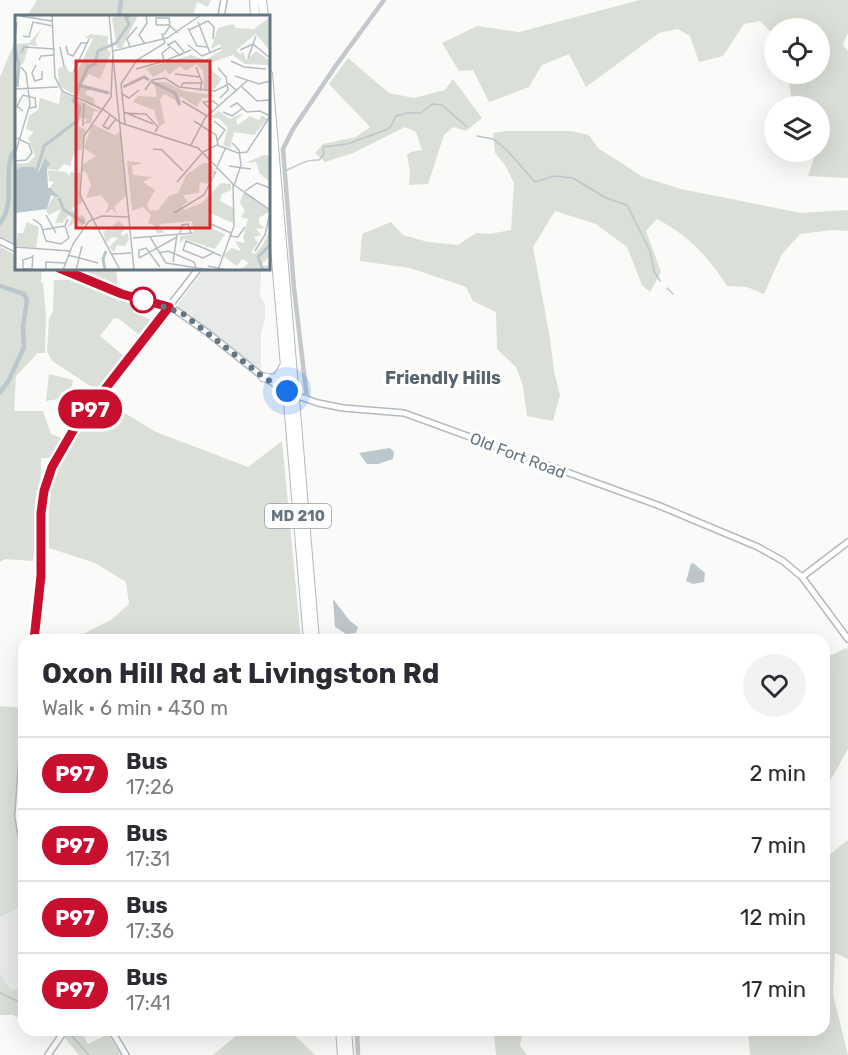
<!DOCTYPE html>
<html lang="en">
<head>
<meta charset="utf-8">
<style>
	:root { --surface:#fff; --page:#f2f2f3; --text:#2b2b33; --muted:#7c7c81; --line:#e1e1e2 }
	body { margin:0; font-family:Rubik,sans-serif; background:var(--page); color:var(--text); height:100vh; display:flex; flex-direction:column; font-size:22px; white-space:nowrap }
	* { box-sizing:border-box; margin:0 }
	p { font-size:20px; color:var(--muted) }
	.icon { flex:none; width:33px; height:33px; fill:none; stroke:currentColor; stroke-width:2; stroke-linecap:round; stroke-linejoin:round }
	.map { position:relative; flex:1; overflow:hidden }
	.details { position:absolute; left:18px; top:634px; width:812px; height:402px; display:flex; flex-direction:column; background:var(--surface); border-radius:18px; box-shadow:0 6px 24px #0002 }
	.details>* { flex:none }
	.badge { padding:0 12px; border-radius:20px; font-size:21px; line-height:39px }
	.buttons { position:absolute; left:764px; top:18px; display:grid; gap:12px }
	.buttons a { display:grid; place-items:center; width:66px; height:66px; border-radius:50%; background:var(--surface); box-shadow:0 6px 24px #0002; font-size:30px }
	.you { position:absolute; width:30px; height:30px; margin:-15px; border:4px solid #fff; border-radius:50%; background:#1a73e8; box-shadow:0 0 0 9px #1a73e833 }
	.map>.badge { position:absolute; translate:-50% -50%; box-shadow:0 0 0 3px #fff }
	.round { display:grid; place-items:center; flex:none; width:63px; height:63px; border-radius:32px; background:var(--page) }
	.summary { display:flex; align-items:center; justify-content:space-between; height:102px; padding:0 24px }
	h1 { font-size:28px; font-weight:700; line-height:45px }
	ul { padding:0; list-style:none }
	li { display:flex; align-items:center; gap:18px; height:72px; padding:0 24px; border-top:2px solid var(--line) }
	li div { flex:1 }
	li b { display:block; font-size:22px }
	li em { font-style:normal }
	li .badge { min-width:66px; font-weight:700; text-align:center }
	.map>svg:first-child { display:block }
	.built { fill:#e8e9e9 }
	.green { fill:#dadfd7 }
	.water { fill:#bbc7cb }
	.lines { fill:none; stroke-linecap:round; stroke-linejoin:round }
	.stream { stroke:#bbc7cb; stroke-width:1.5 }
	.river { stroke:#bbc7cb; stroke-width:4.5 }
	.secondary-casing { stroke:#b3babf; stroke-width:8 }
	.trunk-casing { stroke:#b4b9bd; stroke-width:10 }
	.tertiary { stroke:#c3c8cc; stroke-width:4.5 }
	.secondary { stroke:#fff; stroke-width:5 }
	.trunk { stroke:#fff; stroke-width:8 }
	.line-casing { stroke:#fff; stroke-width:14 }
	.line { stroke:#c8102e; stroke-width:9 }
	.walk { stroke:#657683; stroke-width:6; stroke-dasharray:0 10.8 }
	.stop-dot { fill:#fff; stroke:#c8102e; stroke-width:3 }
	.labels { text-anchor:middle; stroke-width:6; stroke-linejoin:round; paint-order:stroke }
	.shield { fill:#fff; stroke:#939fa8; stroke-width:1.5 }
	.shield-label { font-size:15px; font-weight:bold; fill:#657683 }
	.street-label { font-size:16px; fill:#657683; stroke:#fff }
	.neighbourhood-label { font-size:18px; font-weight:bold; fill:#57646e; stroke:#fff }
	.inset-river { fill:none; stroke:#bbc7cb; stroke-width:3 }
	.inset-road { fill:none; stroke:#b5bdc2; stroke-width:1.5 }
	.view { fill:#d62828; fill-opacity:0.15; stroke:#d62828; stroke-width:3 }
	.inset-edge { fill:none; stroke:#657683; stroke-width:3 }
</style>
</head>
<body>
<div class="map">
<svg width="848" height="1055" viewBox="0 0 848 1055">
	<rect width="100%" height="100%" fill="#fafaf8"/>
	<path class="built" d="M205,268L261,269L260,296L265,305V319L261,333V370L189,314L178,308V304Z
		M24,901V984L16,991H9L0,973V914Z"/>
	<path class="green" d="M37,0H211L208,7L197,2L193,16H27Z
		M640,0H848V33L843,45L848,51V178L808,176L816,152H819V106H793L792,103L788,74H819V28H774V35L760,21L744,24L723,56L699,62L690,36L678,29L659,33L586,87L569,54L542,65L529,87L489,102L473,70L459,71L442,43L477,26L519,32Z
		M16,39V245L0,237V77Z
		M348,58L389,93L414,98L445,90L453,79L482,118L466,131L453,127L444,135L428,184L409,185L410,172L407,155L411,152L422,150L416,132L405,127L353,153L325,162L315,153L323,144L356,137L370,127L329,84Z
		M506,131H571L589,135L598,148L643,177L681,189L801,213L848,210V231L832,230L800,234L782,254L764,294L747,287L727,286C708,256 689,236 657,219L646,231L661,272L650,292L642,285L627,247L596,224L555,211L533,247L550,338L554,371L560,395L553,421L527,416L523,386L516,367L497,349L496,312L473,301L466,287L410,268L360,261L362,234L391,222L403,235L428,242L458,245L476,233L489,234L511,230L514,183L505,165L495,153L493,133Z
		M0,247L16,255V268L42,269L41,283H43L46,316L45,353H37L36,355L16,376L14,411H43L51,434L62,438L52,458H41L40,522L37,523V552H34L33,561L5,559L0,562Z
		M69,269H116L118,287Z
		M75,279L118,296L117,301H132L133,312L156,322L143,338L119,319L114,318L100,336L124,356L98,391L52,361L47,351L49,318L53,312L54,280Z
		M49,374L73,380C71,396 61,399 46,401Z
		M103,400L156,432L248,467L282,441L301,640H71L111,620L129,604L126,582L95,563L49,548C49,524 47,496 55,474C66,446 86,423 103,400Z
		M846,648L848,650V749L830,781L824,778V652L832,655Z
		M0,706L24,708L18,792L24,852V905L0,917Z
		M848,840V959L835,953L833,994L848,1055H750L748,1031L824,1030V859Z
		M0,973L10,990H16L24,984V1020L13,1015H0Z
		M243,1030L290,1031L315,1055H213Z
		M70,1031H81L88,1044L108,1034L121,1055H79L65,1038Z
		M470,1031H523L520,1046L527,1055H496L494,1035Z
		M536,1031H619L566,1036Z"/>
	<path class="water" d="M390,448L394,452L393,459L378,464H367L359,453Z
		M693,563L705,573L704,582L693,584L686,581L691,564Z
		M333,599L350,621L358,627L356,633L346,634L335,627Z"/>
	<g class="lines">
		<path class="stream" d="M477,136L493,139L506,149L535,182L554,176L573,178L606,198L627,205L650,251L654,271L660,281
			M9,156L16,153
			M287,170C299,165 306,159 319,160L324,154L323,147L347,144L386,130L391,126L396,116L407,113H421L432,104L442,105L467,127
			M667,288L673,294
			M0,993L24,1004
			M68,1032L89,1055"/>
		<path class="river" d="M119,16L121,0
			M0,223C18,201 0,167 16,149
			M0,286L24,294L27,300L23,327L24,347L8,382L0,392"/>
		<defs>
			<path id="secondary" d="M221,16L224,0
				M0,241L16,249
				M59,268L122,294L174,309L208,333L263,377L295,395L318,403L343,408L404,413L660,506L758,547L783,561L802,577L848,639
				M802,577L848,542
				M34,640L41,576L42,504L52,467L74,429L199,268
				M24,731L18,816L24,852
				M111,1030L126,1055
				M48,1055L65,1030"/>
			<path id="trunk" d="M254,0L255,16
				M262,0L264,16
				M268,74L315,640
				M268,164L308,640
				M263,377L272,379L278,377L284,366
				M340,1030L342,1055
				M347,1030L349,1055"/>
		</defs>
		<use href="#secondary" class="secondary-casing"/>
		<use href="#trunk" class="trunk-casing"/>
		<path class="tertiary" d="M307,399L294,288L283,149L293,129L337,64L384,0
			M357,1030L358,1055"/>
		<use href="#secondary" class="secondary"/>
		<use href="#trunk" class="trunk"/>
	</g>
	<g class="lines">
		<defs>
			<path id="line" d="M34,640L41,576V513L44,491L52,467L74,429L169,307L122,294L59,268"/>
		</defs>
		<use href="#line" class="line-casing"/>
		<use href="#line" class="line"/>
		<path class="walk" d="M143,300L182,313L263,377L287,391"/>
	</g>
	<circle class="stop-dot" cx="143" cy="300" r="12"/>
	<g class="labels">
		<rect class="shield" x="265" y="504" width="66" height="24" rx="4.5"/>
		<g class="shield-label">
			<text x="298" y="521">MD 210</text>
		</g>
		<g class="street-label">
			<text transform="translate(518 455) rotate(21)" y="6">Old Fort Road</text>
		</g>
		<g class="neighbourhood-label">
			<text x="443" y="384">Friendly Hills</text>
		</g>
	</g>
	<g transform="translate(15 15)">
		<rect width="255" height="255" fill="#fafaf8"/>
		<path d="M104,0H123L107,33H102L97,3ZM255,2V36L241,19L221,35L225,39L228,37L231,45L241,36L255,46V56L252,50L230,49L218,40L197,47L194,53L207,64L199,74H189L188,56L181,49L171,56L165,51L154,60L151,55L138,62L131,53L176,40L190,45L207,35L205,29L196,34L203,13L218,9L221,13L239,14ZM27,13L20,26L23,31L14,30L8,49L2,50L0,29L14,28ZM75,19L93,21L92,34L96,38L85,64L74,59L66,69L82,73L91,78H95L91,79L82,74L71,76V80L79,83L80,91L44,71L43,54L51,50L53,56L61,59L78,24L70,23ZM139,67H151L169,76L203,81L187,83L182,92L165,81L164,92L160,85L149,79L145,85L150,108L144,112L139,95L118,87L123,81L142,82ZM46,76L86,97L79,96L76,108L68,109L72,105L68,102L64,105L63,111L71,115L66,135H60L55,151L49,149L43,155L32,154L30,144L23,156L26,138L22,155L6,152L0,156V149L13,148L20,141L13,123L19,117L11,114L14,101L23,95L25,83L44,89ZM204,96L214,104L229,98L221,105L223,110L235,101L244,105L247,100L252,104L239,120L219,117L215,133L208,130L213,113L205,104L195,102ZM77,109L100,120L106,116L111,181L99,192L103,200L97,194L90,199L94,190L86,180L71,183L76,170L71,157L66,156L67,150L81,141L69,133ZM249,140H255V167L245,159L241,147L230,148ZM112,146L128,148L117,151L118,160L137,162L128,167L140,175L132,190L135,196L143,195L154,181L163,178L171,160L188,148H195L200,156L192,169L185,167L184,178L168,180L173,187L167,191L169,195L187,188L206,168L216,169V175L207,179L205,186L218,193V208L193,197L195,213L210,219L200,234L169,224L165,228V221L179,219L177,206L144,209L149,217L142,219L139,210L133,208L136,200L128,192L117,196ZM33,155L51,157L54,161L55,157L65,158L67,188L57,193L62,202L67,200L71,204L67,211L61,206L52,214L57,203L54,200L47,208H40L46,194L34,200L31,196L39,180L47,187L36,172L32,176L39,167L34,166ZM229,177L255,196L244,203V209L250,213L241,214L246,220L239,222L243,228L236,237L240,239L247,231L254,217L255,241L248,248L250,238L247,251L255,250L254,255H225L234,248L227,244L222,251L208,241L216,233L226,236L220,226L230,228L228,223L233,204L226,202L230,196L225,187ZM104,206L111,213L106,219L108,221L112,217L114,224L110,231L102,230L99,237L94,232L103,223L97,222L91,228L88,217ZM12,207L24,212L21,233L1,231L3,218H8Z" fill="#dadfd7"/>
		<path d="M30,143L35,149L32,152L33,173H36L45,183L36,180L32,194L1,198L0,156L6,152H19L23,158Z" fill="#bbc7cb"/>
		<path class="inset-river" d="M0,33L4,50L2,72M137,67L160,78L165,90M62,70L94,78M108,72L129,62L134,65M20,162L29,131L62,106L65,93L58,86L73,52L80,49L83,36L101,28L114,9L111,3L115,0M44,183L49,195L70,208M90,255L88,244L91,236M248,255L243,242L255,230"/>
		<path class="inset-road" d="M37,0L40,62L47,76L89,95L106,108L183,133L218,169L219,211L203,255M94,0L119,255M5,1L37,6M183,7L195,38M141,10V3H154L155,11L149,20M141,10H154L163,18M173,13L182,31L192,32M174,15L193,6L199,12L198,24M8,21L14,22L18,7L38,11M0,25L2,7M130,29L124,20L132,8L131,0M152,29L166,41M153,30L160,26L170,38M173,30L187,41L206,33M51,31L53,39L58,41L66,28H72M45,32L49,51M115,32L112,24L122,12M225,35L238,29L255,43M6,38L9,32L40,34M233,43L241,21M24,45L26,41L40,40M149,46L147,38L155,32M216,46L229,52L251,54M147,47L176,35M21,50L17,58L20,66L27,64V56M181,52L187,67L185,76M203,53L211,62L213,75L205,83M121,54L146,47M58,58L74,24M160,59L185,62M220,61L244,69L255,66M166,72L168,68H187M227,72L242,86L255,85M0,74L43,72M130,75L137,65L150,63L164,72L200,76L214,69L222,76M107,79L114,83L124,75M167,86L192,101M215,92L222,88L232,97L245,96L255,101M8,96L2,91L8,80L20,83L21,92L14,93M109,97L138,109M198,97L188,87L198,86L204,91M208,97L217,101L228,93M108,98L131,99L143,112L140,117M95,100L88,111L93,114L101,104M179,106L201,120L203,130M199,106L210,115L203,125M110,109L106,69L122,45L150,28L147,18M68,111L69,88M217,128L224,135L226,150L219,171M176,130L190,103L233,65M138,134L147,135L168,156M1,136L15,89L11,58L6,52M188,137L202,130L223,138L232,137L255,101M0,146L11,145L17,138L14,129L2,123M214,151L236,154M201,154L211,132M162,167L188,137M219,170L255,195M230,176L242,168L255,173M159,198L189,180L201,156M31,200L41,218M18,204L26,210L31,226L46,229L54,223L50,211L53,204M196,209L216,218M27,215L50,211M165,218L167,210L173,209L176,218M214,221L223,222L230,212M135,222L151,248M118,223L178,218M0,232L55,236M240,236L250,220L255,198M144,238L153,236L179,247L181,252M198,238L188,243L168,235L171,226L191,234L206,241M97,239L116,238M53,240L83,248M124,243L162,222M124,243V235L131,233L145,252M158,247L162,220M151,248L182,253M193,251L213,255M181,253L201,255M8,254H17L18,240M8,255V245L17,242M31,255V247L50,248M48,255L58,229L74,206L87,201L115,202M61,255L67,231M105,255L65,180L69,121L96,82L98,36L152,23L186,0"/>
		<path class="view" d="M61,46H195V213H61Z"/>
		<rect width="255" height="255" class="inset-edge"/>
	</g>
</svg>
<div class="buttons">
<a><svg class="icon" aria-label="locate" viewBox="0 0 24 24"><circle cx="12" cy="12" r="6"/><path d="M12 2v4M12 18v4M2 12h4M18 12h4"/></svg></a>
<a><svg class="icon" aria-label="layers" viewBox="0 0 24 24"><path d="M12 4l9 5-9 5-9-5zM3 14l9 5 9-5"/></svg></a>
</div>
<div class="you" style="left:287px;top:391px"></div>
<b class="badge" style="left:90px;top:409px;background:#c8102e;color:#fff">P97</b>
<section class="details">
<div class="summary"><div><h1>Oxon Hill Rd at Livingston Rd</h1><p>Walk · 6 min · 430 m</p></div><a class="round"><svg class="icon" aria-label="heart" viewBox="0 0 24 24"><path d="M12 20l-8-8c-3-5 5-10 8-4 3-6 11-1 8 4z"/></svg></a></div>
<ul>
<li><span class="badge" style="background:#c8102e;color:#fff">P97</span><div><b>Bus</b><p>17:26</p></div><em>2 min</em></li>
<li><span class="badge" style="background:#c8102e;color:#fff">P97</span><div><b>Bus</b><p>17:31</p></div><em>7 min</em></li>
<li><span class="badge" style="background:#c8102e;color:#fff">P97</span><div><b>Bus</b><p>17:36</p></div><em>12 min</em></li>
<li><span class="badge" style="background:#c8102e;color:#fff">P97</span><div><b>Bus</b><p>17:41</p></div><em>17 min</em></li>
</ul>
</section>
</div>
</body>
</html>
